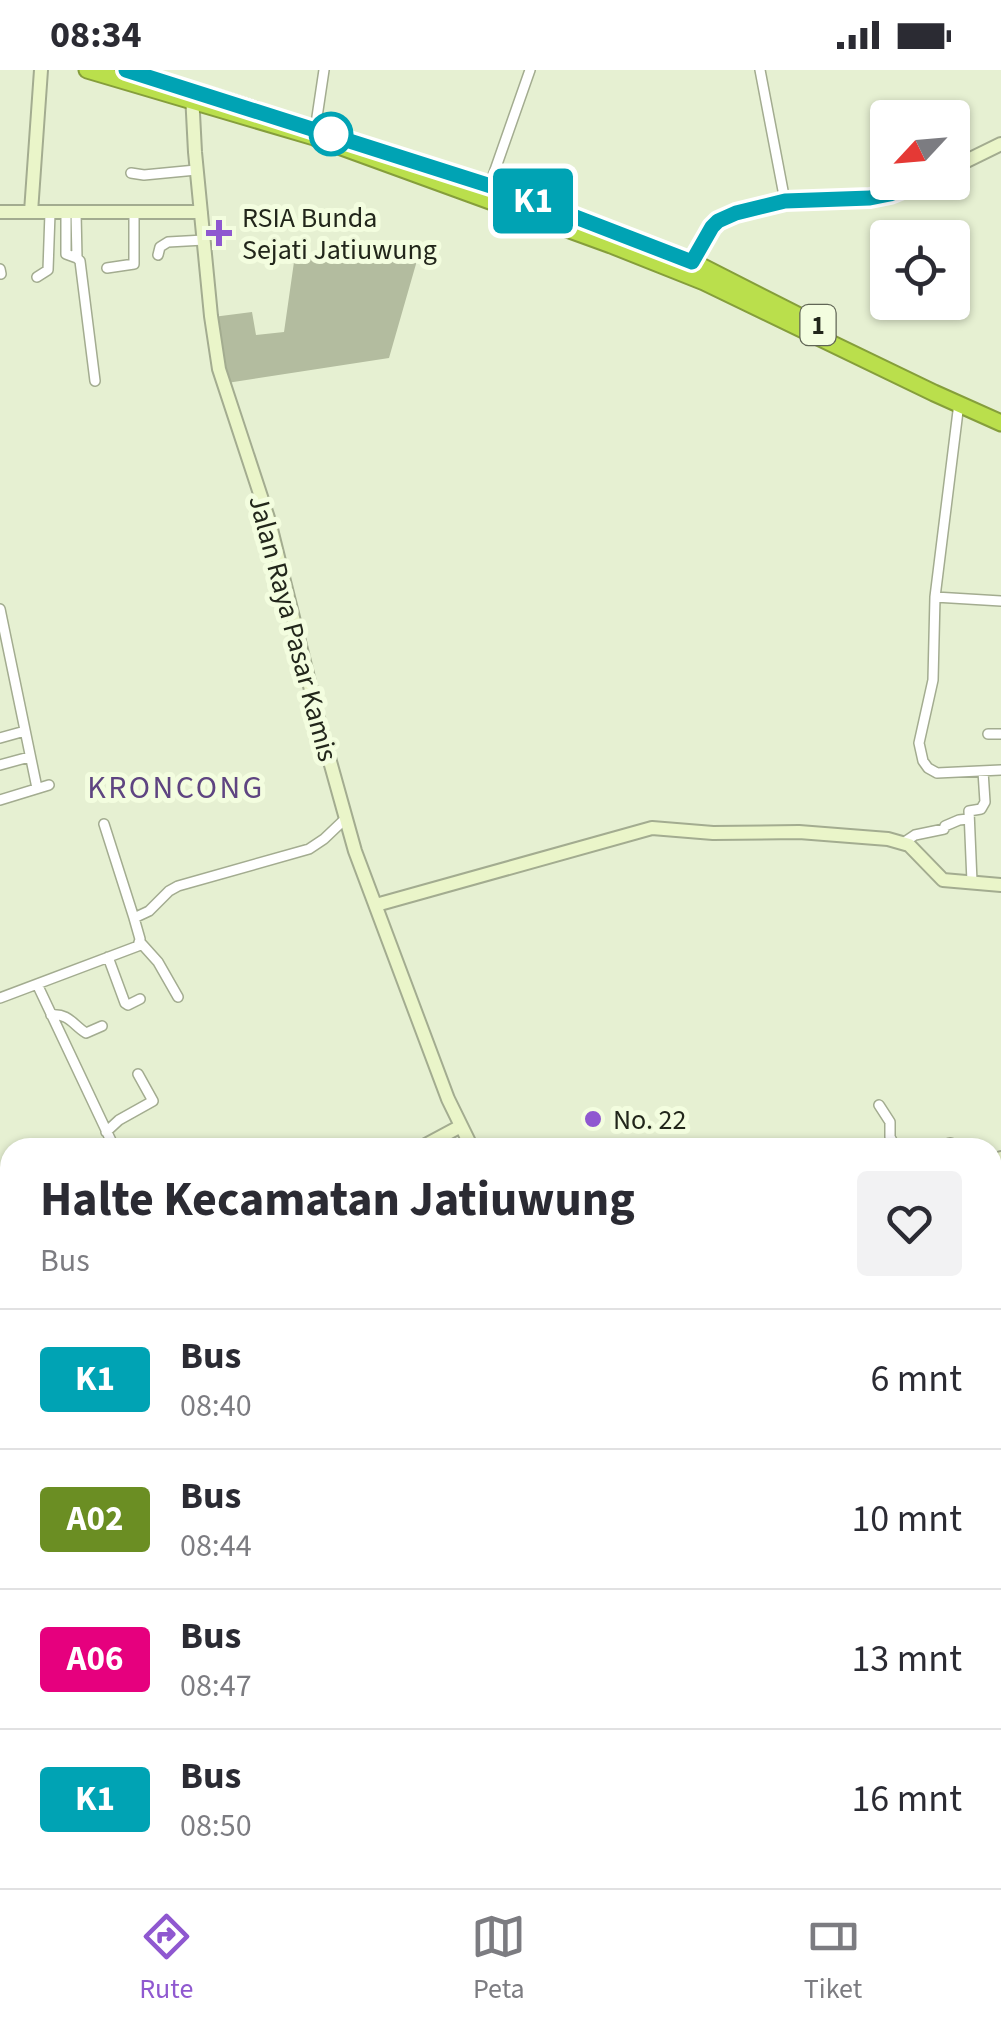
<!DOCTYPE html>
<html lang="id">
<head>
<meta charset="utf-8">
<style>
	:root { --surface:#fff; --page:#f2f2f3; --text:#2b2b33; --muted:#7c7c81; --line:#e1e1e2; --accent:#8f58d0 }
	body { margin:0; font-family:"Source Sans 3",sans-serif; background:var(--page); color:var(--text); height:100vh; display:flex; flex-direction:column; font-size:38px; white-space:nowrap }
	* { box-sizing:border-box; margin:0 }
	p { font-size:32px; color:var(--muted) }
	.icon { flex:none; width:55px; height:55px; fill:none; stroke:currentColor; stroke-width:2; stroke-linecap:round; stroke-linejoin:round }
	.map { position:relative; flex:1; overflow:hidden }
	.side { position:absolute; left:0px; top:1068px; width:1002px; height:752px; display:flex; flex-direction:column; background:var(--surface); border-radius:30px 30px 0 0; box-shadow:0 2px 8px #0004 }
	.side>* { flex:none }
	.badge { padding:0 20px; border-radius:8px; font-size:35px; line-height:65px }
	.needle { width:65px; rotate:244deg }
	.buttons { position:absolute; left:870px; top:30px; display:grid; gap:20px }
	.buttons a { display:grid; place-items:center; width:100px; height:100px; border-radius:10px; background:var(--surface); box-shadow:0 2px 8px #0004; font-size:50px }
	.map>.badge { position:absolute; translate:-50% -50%; box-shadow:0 0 0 5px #fff }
	.round { display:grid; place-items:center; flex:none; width:105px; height:105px; border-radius:10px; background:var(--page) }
	.overview { display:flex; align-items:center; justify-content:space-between; height:170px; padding:0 40px }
	h1 { font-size:48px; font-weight:700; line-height:75px }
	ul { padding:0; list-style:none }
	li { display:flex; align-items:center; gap:30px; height:140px; padding:0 40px; border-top:2px solid var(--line) }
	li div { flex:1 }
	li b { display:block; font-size:38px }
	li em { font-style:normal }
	li .badge { min-width:110px; font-weight:700; text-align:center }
	.status { display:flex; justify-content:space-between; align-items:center; height:70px; padding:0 50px; background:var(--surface); direction:ltr }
	.status svg { height:28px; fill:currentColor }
	.tabs { display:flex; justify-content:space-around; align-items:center; height:140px; border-top:2px solid var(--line); background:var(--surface); font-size:28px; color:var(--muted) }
	.tabs a { display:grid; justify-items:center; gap:5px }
	.tabs .selected { color:var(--accent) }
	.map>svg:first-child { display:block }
	.green { fill:#c2c9b6 }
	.forest { fill:#b3bc9f }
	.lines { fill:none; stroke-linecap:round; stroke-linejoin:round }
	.street-casing { stroke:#a3ac90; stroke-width:12 }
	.secondary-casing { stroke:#a3ac90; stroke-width:16 }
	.highway-casing { stroke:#859e3b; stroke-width:19 }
	.street { stroke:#fff; stroke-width:9 }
	.secondary { stroke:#eaf5c9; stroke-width:12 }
	.highway { stroke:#badf4c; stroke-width:15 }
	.line-casing { stroke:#fff; stroke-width:22 }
	.line { stroke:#00a3b4; stroke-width:15 }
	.stop-dot { fill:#fff; stroke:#00a3b4; stroke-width:5 }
	.poi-dot { fill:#8f58d0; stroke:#f3fddf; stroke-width:4 }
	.labels { text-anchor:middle; stroke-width:10; stroke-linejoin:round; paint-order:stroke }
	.shield { fill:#f3fddf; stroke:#616656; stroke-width:2.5 }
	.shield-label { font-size:25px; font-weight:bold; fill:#22261b }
	.poi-label { font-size:28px; fill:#22261b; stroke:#f3fddf; text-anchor:start }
	.street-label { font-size:28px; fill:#22261b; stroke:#f3fddf }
	.quarter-label { font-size:32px; letter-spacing:2.5px; fill:#5e4481; stroke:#f3fddf }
</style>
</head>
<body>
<div class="status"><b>08:34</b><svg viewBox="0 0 49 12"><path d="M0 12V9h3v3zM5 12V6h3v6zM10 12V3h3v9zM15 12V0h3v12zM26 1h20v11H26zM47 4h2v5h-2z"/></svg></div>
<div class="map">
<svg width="1001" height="1818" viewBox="0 0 1001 1818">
	<rect width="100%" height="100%" fill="#e6f0d2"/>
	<path class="green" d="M2,1157L10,1165V1257L0,1277V1158Z"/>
	<path class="forest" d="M367,175L418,187L389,288L227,313L213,247L252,242L256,265L284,262L294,192Z"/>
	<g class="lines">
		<defs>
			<path id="street" d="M760,0L785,131
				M314,67L324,0
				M131,103L144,105L196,100
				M488,120L530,0
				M66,143V184L77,188L80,191L95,311
				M76,143L77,188
				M158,185L160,177L168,172L204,170
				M107,198L134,194V143
				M0,199L1,204
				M37,207L48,200L50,143
				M959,333L935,527L933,610L919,673L923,691L928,698L937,703L1001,700
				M935,527L1001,531
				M0,539L37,718
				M988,664H1001
				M0,668L25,661
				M0,695L29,687
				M0,730L49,715
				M104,754L134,848
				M903,773L915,765L944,759L945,756L959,750L968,749
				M972,812L969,741L981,739L985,732L983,701
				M140,872L158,892L178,927
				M108,887L125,933L128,935L140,929
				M37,914L114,1077
				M0,928L138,876L140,869L134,848L149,841L169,821L178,816L309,779L324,769L345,749
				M51,945C69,943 73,955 86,963L102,956
				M879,1035L890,1052V1067L896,1078
				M106,1062L119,1050L153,1031L138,1004
				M0,1122L10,1118
				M0,1146L10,1160
				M0,1271L10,1256
				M0,1283L10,1294
				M992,1293L1001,1288
				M992,1346L1001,1359
				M992,1660L1001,1654
				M992,1688L1001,1693
				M0,1692L10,1702
				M499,1810L501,1818
				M544,1810L545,1814
				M566,1810L567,1814
				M66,1818L93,1810
				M182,1818V1810"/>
			<path id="secondary" d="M192,24L195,82L211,246L219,299L269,451L319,652L355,781L448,1029L472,1078
				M952,98L1001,74
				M0,142H201
				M31,142L41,0
				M690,197L713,157L718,151L736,143L785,131L870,128L890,124L921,112
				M376,835L652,758L713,763L799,762L888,769L909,775L943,810L1001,815
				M420,1078L461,1056
				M941,1078L950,1075L956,1078
				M992,1092L1001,1088
				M992,1463L1001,1458
				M0,1589L10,1576
				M635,1818L638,1810"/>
			<path id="highway" d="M87,0L314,67L611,175L704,212L934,323L1001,353
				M126,0L256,40
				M392,85L515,124L693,192L811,252"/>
		</defs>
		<use href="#street" class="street-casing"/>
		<use href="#secondary" class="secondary-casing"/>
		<use href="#highway" class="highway-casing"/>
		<use href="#street" class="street"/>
		<use href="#secondary" class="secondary"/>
		<use href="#highway" class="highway"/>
	</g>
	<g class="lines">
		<defs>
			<path id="line" d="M126,0L516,124L692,192L712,157L718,151L736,143L785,131L870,128L890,124L920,112"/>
		</defs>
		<use href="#line" class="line-casing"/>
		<use href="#line" class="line"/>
	</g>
	<circle class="stop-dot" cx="331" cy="64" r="20"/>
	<g class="poi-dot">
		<path d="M214 148h10v10h10v10h-10v10h-10v-10h-10v-10h10z"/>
		<circle cx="593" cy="1049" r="10"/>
	</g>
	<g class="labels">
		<rect class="shield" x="800.5" y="235" width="35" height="40" rx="8"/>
		<g class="shield-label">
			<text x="818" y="264">1</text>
		</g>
		<g class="poi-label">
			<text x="242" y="157">RSIA Bunda<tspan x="242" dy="32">Sejati Jatiuwung</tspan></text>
			<text x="613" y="1059">No. 22</text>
		</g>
		<g class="street-label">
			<text transform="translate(294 558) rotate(75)" y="10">Jalan Raya Pasar Kamis</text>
		</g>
		<g class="quarter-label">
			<text x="176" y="728">KRONCONG</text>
		</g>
	</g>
</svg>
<div class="buttons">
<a><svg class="needle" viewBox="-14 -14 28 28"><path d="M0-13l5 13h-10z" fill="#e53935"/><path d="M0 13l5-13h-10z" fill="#7c7c81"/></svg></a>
<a><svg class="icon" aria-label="locate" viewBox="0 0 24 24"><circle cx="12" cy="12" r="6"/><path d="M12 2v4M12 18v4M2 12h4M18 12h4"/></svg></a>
</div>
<b class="badge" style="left:533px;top:131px;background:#00a3b4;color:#fff">K1</b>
<section class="side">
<div class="overview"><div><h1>Halte Kecamatan Jatiuwung</h1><p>Bus</p></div><a class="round"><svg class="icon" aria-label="heart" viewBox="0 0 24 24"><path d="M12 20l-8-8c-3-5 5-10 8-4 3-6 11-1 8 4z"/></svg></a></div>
<ul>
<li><span class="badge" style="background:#00a3b4;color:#fff">K1</span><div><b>Bus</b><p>08:40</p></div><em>6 mnt</em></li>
<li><span class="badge" style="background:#6b8e23;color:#fff">A02</span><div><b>Bus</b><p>08:44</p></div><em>10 mnt</em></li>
<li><span class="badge" style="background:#e6007e;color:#fff">A06</span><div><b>Bus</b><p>08:47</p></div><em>13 mnt</em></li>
<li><span class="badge" style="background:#00a3b4;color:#fff">K1</span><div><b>Bus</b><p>08:50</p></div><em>16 mnt</em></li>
</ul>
</section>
</div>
<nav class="tabs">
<a class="selected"><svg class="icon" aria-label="directions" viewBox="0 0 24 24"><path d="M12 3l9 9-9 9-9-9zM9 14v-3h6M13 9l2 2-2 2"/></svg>Rute</a>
<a><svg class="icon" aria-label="map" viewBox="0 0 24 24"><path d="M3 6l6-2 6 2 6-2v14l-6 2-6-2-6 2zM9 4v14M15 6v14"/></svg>Peta</a>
<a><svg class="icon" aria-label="tickets" viewBox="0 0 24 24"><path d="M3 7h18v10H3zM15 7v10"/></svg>Tiket</a>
</nav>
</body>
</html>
